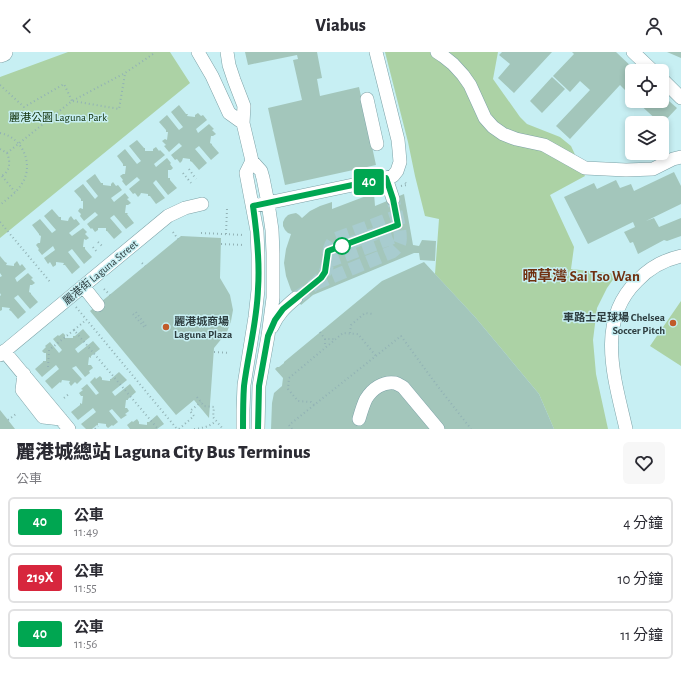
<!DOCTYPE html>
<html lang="zh-TW">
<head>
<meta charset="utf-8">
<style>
	:root { --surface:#fff; --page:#f7f7f7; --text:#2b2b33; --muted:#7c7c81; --line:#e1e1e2 }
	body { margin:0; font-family:"Alegreya Sans","Noto Sans TC",sans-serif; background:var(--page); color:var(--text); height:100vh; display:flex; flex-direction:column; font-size:15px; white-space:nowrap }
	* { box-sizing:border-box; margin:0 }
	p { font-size:13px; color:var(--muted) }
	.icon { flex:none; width:22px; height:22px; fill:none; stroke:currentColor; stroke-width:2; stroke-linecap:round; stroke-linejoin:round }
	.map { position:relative; height:377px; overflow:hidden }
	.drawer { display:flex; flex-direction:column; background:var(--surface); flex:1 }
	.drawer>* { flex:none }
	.badge { padding:0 8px; border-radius:3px; font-size:14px; line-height:26px }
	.fabs { position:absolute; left:625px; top:12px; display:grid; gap:8px }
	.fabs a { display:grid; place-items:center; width:44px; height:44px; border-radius:6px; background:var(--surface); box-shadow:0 2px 6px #0003; font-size:20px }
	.map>.badge { position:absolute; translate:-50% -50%; box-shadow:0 0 0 2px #fff }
	.round { display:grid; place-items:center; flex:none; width:42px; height:42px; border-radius:6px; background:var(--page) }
	.overview { display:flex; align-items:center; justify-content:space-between; height:68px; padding:0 16px }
	h1 { font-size:19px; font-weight:800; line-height:30px }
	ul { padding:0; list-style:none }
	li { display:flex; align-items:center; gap:12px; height:50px; margin:0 8px 6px; padding:0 8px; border:2px solid var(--line); border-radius:6px }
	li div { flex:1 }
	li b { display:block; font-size:15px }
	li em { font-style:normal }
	li .badge { min-width:44px; font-weight:700; text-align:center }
	header { display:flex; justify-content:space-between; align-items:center; height:52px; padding:0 16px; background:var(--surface); font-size:18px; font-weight:800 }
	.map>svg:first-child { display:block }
	.green { fill:#acd2a5 }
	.building { fill:#a3c6bb }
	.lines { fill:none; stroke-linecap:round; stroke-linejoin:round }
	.minor-tunnel { stroke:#a8cccf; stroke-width:13; stroke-dasharray:13 6; stroke-linecap:butt }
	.minor-casing { stroke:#7da2a7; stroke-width:14 }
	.highway-casing { stroke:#7da2a7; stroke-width:20 }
	.path { stroke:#92b2b5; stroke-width:2; stroke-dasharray:1 3; stroke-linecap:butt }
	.minor { stroke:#fff; stroke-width:13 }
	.highway { stroke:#fff; stroke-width:19 }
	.line-casing { stroke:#fff; stroke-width:9 }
	.line { stroke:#00a651; stroke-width:6 }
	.stop-dot { fill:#fff; stroke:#00a651; stroke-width:2 }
	.poi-dot { fill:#c15b2a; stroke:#c7eff3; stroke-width:1.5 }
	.labels { text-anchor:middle; stroke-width:3; stroke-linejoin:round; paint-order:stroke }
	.park-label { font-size:11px; fill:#11320a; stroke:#c7eff3 }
	.street-label { font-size:11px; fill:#2e3e40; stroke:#c7eff3 }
	.poi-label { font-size:11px; font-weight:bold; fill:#2e3e40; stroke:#c7eff3; text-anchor:end }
	.district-label { font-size:15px; font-weight:bold; fill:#703010; stroke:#c7eff3 }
</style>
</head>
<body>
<header><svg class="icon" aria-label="back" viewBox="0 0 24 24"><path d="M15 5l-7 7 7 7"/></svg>Viabus<svg class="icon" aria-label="person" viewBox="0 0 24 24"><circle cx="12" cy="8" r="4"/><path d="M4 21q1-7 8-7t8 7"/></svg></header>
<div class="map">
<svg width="681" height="377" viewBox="0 0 681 377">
	<rect width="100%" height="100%" fill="#c7eff3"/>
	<path class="green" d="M68,0H170L190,31L0,186V25Z
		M385,0H498L493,27L520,65L527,72L560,85L571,94L585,124L550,143L574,195L571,217L617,222L607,236L597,256L593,288L596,322L608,377H554L539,342L475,265L435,222L439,167L425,164L415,124L408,90Z
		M681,249V314L650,294Z"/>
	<path class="building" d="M245,0H317L322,26L317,27L320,44L359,35L376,113L285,133L268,56L302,48L293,8L298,7L297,3L248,13Z
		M502,0H552L514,41L498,26L510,12L499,3Z
		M572,0H616L636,19H632V45L620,33L570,87L556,74L590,38L580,29L570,40L553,24L574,2Z
		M667,0H681V6Z
		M552,25L565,37L542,61L530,49Z
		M662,43L677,56L662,72V71H660L636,49H662Z
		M179,53L186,62H188L187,64L195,65V63L198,61L201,64L203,63L207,68L196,77L198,81L209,72L214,77L212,78L216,82L213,84H211L210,91L212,92V93L219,101L211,108L199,94L195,97L207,111L199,118L192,110L190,109V107L183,106L182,109L180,111L177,107L175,108L171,103L182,94L179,91L169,100L164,94L166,93L162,89L165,87L167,88L168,80H166V78L159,70L167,63L179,78L183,75L171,60Z
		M137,88L144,96H145V99H153V97L156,95L159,99L160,98L165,103L154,112L156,115L167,106L171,111L170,112L173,116L171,118H168V126H170V128L177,136L168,143L156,128L153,131L165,146L156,152L150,144H148V142L141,141L140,143L138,145L135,141L133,142L129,137L140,128L137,125L126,134L122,129L123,128L120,124L123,122H125L126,114H123V112L117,104L125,97L137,112L141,109L129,94Z
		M674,120L681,134V152L646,169L654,166L659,175L681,166V184L667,189L664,188L638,202L633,190L630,191L624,180L635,175L633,170L588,192L564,145L594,131L597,137L616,128L620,136L631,132L634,139Z
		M95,122L101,131H103V133L111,134V132L113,130L116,134L118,133L122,138L111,146L114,150L125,141L129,146L127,147L131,151L128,153H126L125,161H128L127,162L134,171L126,177L114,163L110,166L122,180L114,187L107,179H106V176H98V178L95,180L92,176L91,177L87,172L98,163L95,160L84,169L80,164L81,162L78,159L80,156L83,157V149H81V147L74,139L83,132L95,147L98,144L86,129Z
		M374,141L375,154L404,142L413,193L419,194L422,188L436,189L435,209L420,208L419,201H414L313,243L301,253L291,238L286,224L284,211L286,197L291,182L288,181L285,178L283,174V170L285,166L288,163L291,162L296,161L299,163L302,166L310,159L320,154L332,150V157Z
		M52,157L59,165H61V168L68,169L69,166L71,164L74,168L76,167L80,172L69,181L72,184L83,176L87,180L85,182L89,186L86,188L84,187L83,195H85V197L92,205L84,212L72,197L68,200L80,215L72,222L65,213H63L64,211L56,210V213L53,215L50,210L48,212L44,206L55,198L53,194L42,203L38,198L39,197L36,193L38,191H40L41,184L39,183V182L32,173L40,167L52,181L56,178L44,164Z
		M181,184L221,186L220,226L230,243L233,258L231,269L227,280L214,296L209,366L194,348L176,363L90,259Z
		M0,204L5,210L7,211L6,213L14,214V212L17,209L20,214L22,212L26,217L15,226L17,230L28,221L33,226L31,227L35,231L32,233H30L29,240L31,241V242L38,250L30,257L18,243L14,246L26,260L18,267L11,259L9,258L10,256L2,255V258L0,259V244L1,243L0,241V225L2,224L0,221Z
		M424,210L475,265L539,342L554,377H271L272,351L274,341L282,334L283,326L275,317L277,315H279L284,311V310L382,229Z
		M83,277L90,285L75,297L78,301L93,289L100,297L91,304V306L89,305L88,313H91L93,316L89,319L90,321L85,325L76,314L72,316L82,327L77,332L75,330L71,334L69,331L70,329L62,328L61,331L60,330L52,337L45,329L59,317L56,313L42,325L35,317L43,310V309H46V301H44L42,299L46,295L45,294L50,290L59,301L62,298L53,287L58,283L59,284L63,281L65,283V286H73V284H75Z
		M119,320L127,328L112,340L115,344L130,332L136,340L128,347V348H126L125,356H127L129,359L125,362L127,363L121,367L112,357L109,359L118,370L113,374L112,373L108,376L106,374V372L98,371V373H97L92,377H86L81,372L96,360L93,356L78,368L71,360L80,353V351L82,352L83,344H81L79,341L83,338L81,337L87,332L96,343L99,341L90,330L95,325L96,327L100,324L102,326V328L110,329V327H111Z
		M0,358L8,368L15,377H0Z
		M157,363L164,372L157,377H130L127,373L132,369L133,370L137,367L139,370V372L147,373V370H149Z"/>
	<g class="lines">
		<path class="minor-tunnel" d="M329,199L385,178
			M327,210L400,183
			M315,232L392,200C396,197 399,194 400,190C402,181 395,156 393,147
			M296,246C306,239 319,231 325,220C331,209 325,197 335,187L397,164"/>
		<defs>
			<path id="minor" d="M198,0L212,24L229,61L243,71
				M227,0L229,13L234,28L244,54L243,71L252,109L261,119L263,126L268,151L272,178L273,201V246L268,284L259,334L258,377
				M437,0L443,4L453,12L463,23L470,33L485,66L493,75L503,82L516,87L544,93L585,116L626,118L653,117L673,107L681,105
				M633,0L653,19
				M662,27L681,46
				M367,47L377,92
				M386,126L393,147
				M253,154L386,126L393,124L397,119L400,110L399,98L398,88L376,0
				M83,234L98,253
				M272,275C278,262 285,255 296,246
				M4,299L69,377
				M0,303L168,164L185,156L202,152
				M24,322L22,338L43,365L61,367
				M359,367C361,360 363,353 366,347C372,337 383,329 395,331C398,332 401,334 403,335L438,377
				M243,377V358L244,333L255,265L258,238V202L257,179L246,121L252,109
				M626,377C615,328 595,270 637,229C649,216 663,208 681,204"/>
			<path id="highway" d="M0,1L3,0"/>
		</defs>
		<use href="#minor" class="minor-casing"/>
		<use href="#highway" class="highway-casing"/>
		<path class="path" d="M0,33L24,55L64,32L72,49
			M73,49L119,57L125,22
			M0,81C23,85 35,114 21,133C16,141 7,147 0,153
			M0,97L7,101C11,111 10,120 0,125
			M7,101L72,49L125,21L153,2L152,0
			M189,117L196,127
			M183,121L191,131
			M2,124L15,140
			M401,134L407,133L404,129
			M0,170L51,231
			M173,180L178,187
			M201,181L244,183
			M226,182L227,157
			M98,190L103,195
			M221,192L244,193
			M93,195L97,200
			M142,211L145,214
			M104,237L110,243
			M76,255L177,377
			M136,260L146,274
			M133,262L144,275
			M74,278L86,268
			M320,280L325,287H335
			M350,281L351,273L365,261L373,262
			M325,287V295
			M214,300L230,301
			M48,315L49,298L74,278L158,377
			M197,345L204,354L214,355L213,365L223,377
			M64,346L70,341
			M314,353L311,350L298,349L288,337L289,326L343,281L358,282L376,304
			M8,368L16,362
			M95,377L98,374
			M179,377L194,364L190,359L201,350
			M194,377C203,376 209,375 216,369
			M292,377L289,373L401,284L436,332L471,377"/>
		<use href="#minor" class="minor"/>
		<use href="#highway" class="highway"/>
	</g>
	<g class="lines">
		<defs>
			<path id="line" d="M243,377C243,363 243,348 244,334C248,302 257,270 258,237C260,209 257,182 253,154L386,126L393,147L398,173L328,199L325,220L321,226L283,257L275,268L268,284L259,334L258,377"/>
		</defs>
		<use href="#line" class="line-casing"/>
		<use href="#line" class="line"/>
	</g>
	<circle class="stop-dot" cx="342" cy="194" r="8"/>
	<g class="poi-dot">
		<circle cx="673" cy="271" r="4"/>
		<circle cx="166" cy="275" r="4"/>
	</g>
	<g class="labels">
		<g class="park-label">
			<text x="58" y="69">麗港公園 Laguna Park</text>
		</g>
		<g class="street-label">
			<text transform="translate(100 220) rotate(-40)" y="4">麗港街 Laguna Street</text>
		</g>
		<g class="poi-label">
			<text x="665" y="269">車路士足球場 Chelsea<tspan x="665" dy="13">Soccer Pitch</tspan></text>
			<text x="174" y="273" text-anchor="start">麗港城商場<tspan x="174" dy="13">Laguna Plaza</tspan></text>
		</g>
		<g class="district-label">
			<text x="581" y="229">晒草灣 Sai Tso Wan</text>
		</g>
	</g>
</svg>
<div class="fabs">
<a><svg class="icon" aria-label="locate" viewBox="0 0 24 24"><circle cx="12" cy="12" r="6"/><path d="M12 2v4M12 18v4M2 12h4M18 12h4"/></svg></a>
<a><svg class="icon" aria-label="layers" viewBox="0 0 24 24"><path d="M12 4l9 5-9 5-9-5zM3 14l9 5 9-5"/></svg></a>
</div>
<b class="badge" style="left:369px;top:130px;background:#00a651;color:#fff">40</b>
</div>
<section class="drawer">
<div class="overview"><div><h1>麗港城總站 Laguna City Bus Terminus</h1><p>公車</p></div><a class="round"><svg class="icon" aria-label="heart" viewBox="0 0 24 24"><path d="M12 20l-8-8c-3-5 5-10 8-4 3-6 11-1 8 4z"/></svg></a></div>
<ul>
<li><span class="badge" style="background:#00a651;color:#fff">40</span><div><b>公車</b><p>11:49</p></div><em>4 分鐘</em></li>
<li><span class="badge" style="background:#d7263d;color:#fff">219X</span><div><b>公車</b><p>11:55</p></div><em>10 分鐘</em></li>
<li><span class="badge" style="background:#00a651;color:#fff">40</span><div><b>公車</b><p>11:56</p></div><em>11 分鐘</em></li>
</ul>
</section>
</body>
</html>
